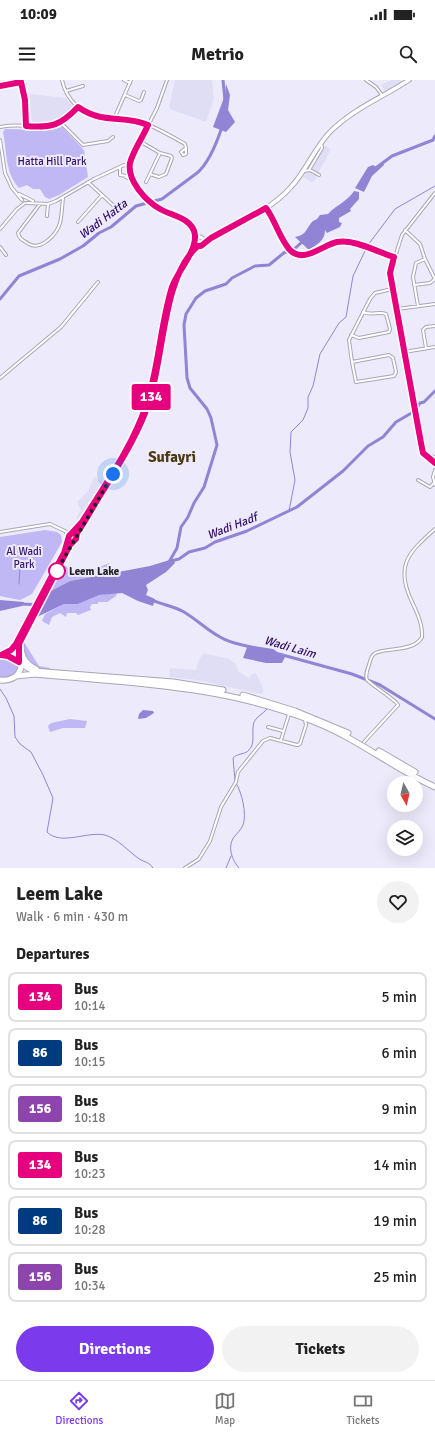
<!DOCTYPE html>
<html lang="en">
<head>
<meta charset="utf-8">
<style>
	:root { --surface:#fff; --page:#f2f2f2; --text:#222; --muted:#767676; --line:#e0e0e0; --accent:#7c3aed }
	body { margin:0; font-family:Signika,sans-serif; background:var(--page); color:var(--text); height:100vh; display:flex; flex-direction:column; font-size:15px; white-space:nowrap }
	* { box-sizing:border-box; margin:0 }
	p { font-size:13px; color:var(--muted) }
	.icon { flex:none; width:22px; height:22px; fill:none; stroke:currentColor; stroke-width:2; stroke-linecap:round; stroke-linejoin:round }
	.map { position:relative; height:788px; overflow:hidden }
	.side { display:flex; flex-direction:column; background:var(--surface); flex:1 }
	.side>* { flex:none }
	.badge { padding:0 8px; border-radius:3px; font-size:14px; line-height:26px }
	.needle { width:26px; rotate:172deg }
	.tools { position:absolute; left:387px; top:696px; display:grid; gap:8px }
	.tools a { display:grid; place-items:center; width:36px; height:36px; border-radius:50%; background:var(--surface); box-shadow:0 4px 16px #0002; font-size:20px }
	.you { position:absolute; width:20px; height:20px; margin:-10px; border:3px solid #fff; border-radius:50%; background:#1a73e8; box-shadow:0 0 0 6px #1a73e833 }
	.map>.badge { position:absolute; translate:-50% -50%; box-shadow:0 0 0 2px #fff }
	h2 { padding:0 16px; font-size:15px; line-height:36px }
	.round { display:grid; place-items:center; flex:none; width:42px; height:42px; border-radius:21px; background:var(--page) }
	.head { display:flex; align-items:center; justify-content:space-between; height:68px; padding:0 16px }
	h1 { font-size:19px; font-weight:700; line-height:30px }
	.action { display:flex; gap:8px; margin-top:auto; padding:8px 16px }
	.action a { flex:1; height:46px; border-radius:24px; background:var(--accent); color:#fff; font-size:16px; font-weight:700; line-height:46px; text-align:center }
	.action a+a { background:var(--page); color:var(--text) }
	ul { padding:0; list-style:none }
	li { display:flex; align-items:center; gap:12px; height:50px; margin:0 8px 6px; padding:0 8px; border:2px solid var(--line); border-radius:8px }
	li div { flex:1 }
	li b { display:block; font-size:15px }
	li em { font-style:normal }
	li .badge { min-width:44px; font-weight:700; text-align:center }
	.status { display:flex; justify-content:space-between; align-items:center; height:28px; padding:0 20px; background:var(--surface); direction:ltr }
	.status svg { height:11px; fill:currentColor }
	header { display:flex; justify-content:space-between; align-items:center; height:52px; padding:0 16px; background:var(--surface); font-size:18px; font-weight:700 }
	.dock { display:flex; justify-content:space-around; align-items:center; height:56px; border-top:1px solid var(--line); background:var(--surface); font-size:11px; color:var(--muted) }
	.dock a { display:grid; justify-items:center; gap:2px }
	.dock .current { color:var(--accent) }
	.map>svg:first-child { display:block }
	.built { fill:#e0def5 }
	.green { fill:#c0b7f5 }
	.water { fill:#9284d4 }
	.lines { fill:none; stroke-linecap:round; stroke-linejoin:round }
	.stream { stroke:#9284d4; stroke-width:1 }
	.river { stroke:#9284d4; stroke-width:3 }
	.street-casing { stroke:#a8a6b5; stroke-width:4 }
	.secondary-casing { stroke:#a8a6b5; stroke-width:5.5 }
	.highway-casing { stroke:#a8a6b5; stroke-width:7 }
	.street { stroke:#fff; stroke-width:2 }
	.secondary { stroke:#fff; stroke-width:3.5 }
	.highway { stroke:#fff; stroke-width:5 }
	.line-casing { stroke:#fff; stroke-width:9 }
	.line { stroke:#e6007e; stroke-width:6 }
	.walk { stroke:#212126; stroke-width:4; stroke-dasharray:0 7.2 }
	.stop-dot { fill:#fff; stroke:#e6007e; stroke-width:2 }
	.labels { text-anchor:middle; stroke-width:4; stroke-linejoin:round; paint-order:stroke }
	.park-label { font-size:11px; fill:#351472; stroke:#edebfb }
	.stop-label { font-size:11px; font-weight:bold; fill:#212126; stroke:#edebfb; text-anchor:start }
	.water-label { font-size:12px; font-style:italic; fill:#300c6c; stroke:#edebfb }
	.district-label { font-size:15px; font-weight:bold; fill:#4c3812; stroke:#edebfb }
</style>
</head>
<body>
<div class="status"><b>10:09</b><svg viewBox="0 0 49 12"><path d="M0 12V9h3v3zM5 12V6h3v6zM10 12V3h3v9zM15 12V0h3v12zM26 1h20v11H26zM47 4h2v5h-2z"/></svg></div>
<header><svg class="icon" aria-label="menu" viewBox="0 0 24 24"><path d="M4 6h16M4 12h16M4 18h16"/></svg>Metrio<svg class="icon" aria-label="search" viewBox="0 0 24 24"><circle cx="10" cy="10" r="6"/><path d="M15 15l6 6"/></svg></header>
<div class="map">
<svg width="435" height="788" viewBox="0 0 435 788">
	<rect width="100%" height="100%" fill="#edebfb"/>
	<path class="built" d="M175,0H212L214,19L206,42L170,29L169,27Z
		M391,0H400L402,3L385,11L381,5Z
		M29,14L66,18L72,25V28L63,37L52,42H32Z
		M325,66L331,69L313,103L303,97L322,67Z
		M94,397L104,403L81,441L76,438L81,430L77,422L88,411Z
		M204,573L229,579L236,584L238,591L249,598L252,594L256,593L264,611L261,614L197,600L169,597L170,588L196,590L199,579Z"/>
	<path class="green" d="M62,47L84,70L88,97L59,115L49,119L45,117L40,109H33L27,105L19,108C5,93 7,71 3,52L5,49L49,50Z
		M45,450L57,452L61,455L62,462L32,514L20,520L0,516V457Z
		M109,483L110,489L108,494L70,501L49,512L61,488L65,485C68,488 71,493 75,493C85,494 99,487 109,483Z
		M117,513L116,516L107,522H98V524H92L90,527L91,530L78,535L76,533H67L66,537L60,533L52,537L49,545L42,541L45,534L64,524H78L98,515Z
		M22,559L39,586L50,588V590C23,590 18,586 22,559Z
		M0,578C8,578 16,579 19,587L15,596L0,599Z
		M70,639L87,641L85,648H63L50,652L48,646L51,643Z"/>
	<path class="water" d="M226,4L230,15L228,30L235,42L226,52L213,47L225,15Z
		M383,82L384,85L372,96L364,112L355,108L368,87L373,85L378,88Z
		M354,111L359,112V119L350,129L351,131L339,138V142L342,143L340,147L327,153L325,150C325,161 317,164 309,170L295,157C307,155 306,148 313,141L317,139L320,135L328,134C336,125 348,121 354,111Z
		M173,479L175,483L166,492L146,505L148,510L146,515L155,519L153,526L138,521L122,513L99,515L78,524H64L37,537L49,512L70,501L150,486Z
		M0,520L24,522L22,526L0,531Z
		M248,565L273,569L285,577L282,583H266L243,578Z
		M143,630L153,631L154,633L146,638L138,639L139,634Z"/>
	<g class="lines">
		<path class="stream" d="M368,165L395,129L435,106
			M289,431L295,400L290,372L291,352L303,340L308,328V317L313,306L320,274L339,243L346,237L353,196L365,171
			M19,504L20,487
			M0,609L6,618L14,636L15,657L20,664L31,672L43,695L53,718L47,752C61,766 87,751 105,755C118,759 127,770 138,778C143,782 150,782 153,788
			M235,700L233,678C237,673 245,675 249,670C256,663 251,651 254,642C257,636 263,634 267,629
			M236,703C242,713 247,734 243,745C241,750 237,753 234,757C227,767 232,780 239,788
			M226,788L231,776"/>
		<path class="river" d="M223,0L225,20
			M373,90L392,76L433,60L435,56
			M0,219L19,196L60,179L83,166L99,153L111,147L136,126L162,119L197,93C209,83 217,62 222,47
			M171,481L179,479L189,472L205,468L215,462L247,451L297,427L343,391L368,366L383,357L396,342L415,331L420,323L424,322L435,311
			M169,482L177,468L181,447L188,437L194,423L204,407L217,365L211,338L207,329L190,308L187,298L184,245L186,234L196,218L205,211L226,204L232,198L255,186L269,185L285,172L290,173L303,161
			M152,520C163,525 173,526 184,532C196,539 207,550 220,557C230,563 239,564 250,567
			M20,524L46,525
			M279,574L352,594L380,605L435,639"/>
		<defs>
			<path id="street" d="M20,0L25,20L26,46
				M62,0C66,20 84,37 104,39C117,40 129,38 141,42C156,47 171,56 185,64L186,68
				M124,0L130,3
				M366,0L376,7L382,15
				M0,6L21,2
				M66,11L83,6
				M125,15L139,21L141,20L144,12
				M114,39L131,0
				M61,43L83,65L108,61L113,57
				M0,47C36,40 48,60 78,27
				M0,60L5,93L12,108L22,120
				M141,62L160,73L146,102
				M186,68V74L183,75L181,72Z
				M130,87L131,79L157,28L167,0
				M120,88V95L127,96
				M309,90L322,68L321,63
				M304,91L310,90L319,95
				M150,94L159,97L166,94L172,78L171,76L160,73
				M126,97L132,100L158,128L183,139L199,157
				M88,102L115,127H118L122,123
				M435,113L402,155L390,193L423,373L428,376L435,377
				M19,114L33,121
				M27,123L48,124L56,121L94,99L124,85L130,88L132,100
				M40,124L18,153C19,159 24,161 29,164C41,171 57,154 60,143C62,135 62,126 63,118
				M267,127C277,146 289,188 318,171C326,167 334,162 344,162C360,163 378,172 394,177
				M47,136L48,124
				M78,142L102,115
				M0,149L17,129L25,123
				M405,150L420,164L425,179L435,199
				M194,152V159
				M0,167L6,175
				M414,205L430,203L435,199
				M418,226L413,197L416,183L425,179
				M397,229L435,224
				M351,255L359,258L389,252L390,249L386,234C379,231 371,236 363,232
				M426,268L423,250L426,247L435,246
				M404,272L435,267
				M389,275L393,278L396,292L394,296L356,302L352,282Z
				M352,282L349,260L370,219L375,213L392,209
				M0,298L61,247L98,202
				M428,377L435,383
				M435,390L433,397L435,405
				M418,400L430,407L434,403
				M65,451L69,458
				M0,452L50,444L71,454
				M268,647L283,651
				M281,660L289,634
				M364,662L398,625C396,620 373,606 367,600C365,595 367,590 369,585C370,581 371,576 374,574C380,567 414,573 422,557C423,546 418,534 413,524C394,486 408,473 435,449
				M185,788L199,779L210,761L221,727L236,702L238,692L263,661L270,658L297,665L300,664L306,645L305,640"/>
			<path id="secondary" d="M194 162a5 5 0 1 1 10 0a5 5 0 1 1-10 0Z
				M203,164L209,159C237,144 270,131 291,107C307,90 315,66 332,50C355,28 383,17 409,0
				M193,172L198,167
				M151,316L157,293
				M73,454L82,442L123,375L145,330L157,284L171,212L178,192L191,172L194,164
				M69 458a4 4 0 1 1 8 0a4 4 0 1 1-8 0Z
				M76,456L82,447
				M69,468L73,461
				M2,575L11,570L16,564L64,473L69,459
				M19,582L18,570L20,562"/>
			<path id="highway" d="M21,560C20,573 23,583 36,589
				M0,575C9,575 18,578 21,587C19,597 10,601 0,600
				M20,583L33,591L173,602L223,610
				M16,596L35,594C131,603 224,605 315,642C358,659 393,688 435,707
				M243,615L295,631L348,653
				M379,671L415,692"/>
		</defs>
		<use href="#street" class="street-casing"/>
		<use href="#secondary" class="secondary-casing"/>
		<use href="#highway" class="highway-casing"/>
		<use href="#street" class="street"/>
		<use href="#secondary" class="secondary"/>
		<use href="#highway" class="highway"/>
	</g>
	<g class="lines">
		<defs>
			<path id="line" d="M0,6L21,2L25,20L26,46C51,48 60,46 78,27C104,45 122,34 148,45C143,57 133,71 130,83C127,101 146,121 160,129C172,136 193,138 195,155C196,173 178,190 172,207C160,246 159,287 146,326C132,367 105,405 82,442L69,456L64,473L16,564L11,570L1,575L8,576L19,582V564L70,465L76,459L77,453C88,437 96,421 106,406C122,379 138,354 148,325C164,281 162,196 198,166H201L211,158L266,128C275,140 279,157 289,169C303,185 322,165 337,162C355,159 377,172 394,177L390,193L421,363L423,373L435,383"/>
		</defs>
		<use href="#line" class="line-casing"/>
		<use href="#line" class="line"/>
		<path class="walk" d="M57,491L56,492L113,394"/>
	</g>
	<circle class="stop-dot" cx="57" cy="491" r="8"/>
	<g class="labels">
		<g class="park-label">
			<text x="52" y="85">Hatta Hill Park</text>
			<text x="24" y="475">Al Wadi<tspan x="24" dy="13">Park</tspan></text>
		</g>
		<g class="stop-label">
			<text x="69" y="495">Leem Lake</text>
		</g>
		<g class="water-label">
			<text transform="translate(103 139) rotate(-37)" y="4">Wadi Hatta</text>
			<text transform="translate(232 446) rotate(-21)" y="4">Wadi Hadf</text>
			<text transform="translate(290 567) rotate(16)" y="4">Wadi Laim</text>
		</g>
		<g class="district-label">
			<text x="172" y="382">Sufayri</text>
		</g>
	</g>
</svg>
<div class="tools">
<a><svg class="needle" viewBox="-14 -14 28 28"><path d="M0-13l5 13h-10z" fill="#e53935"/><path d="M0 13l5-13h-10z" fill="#767676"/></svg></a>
<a><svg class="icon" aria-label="layers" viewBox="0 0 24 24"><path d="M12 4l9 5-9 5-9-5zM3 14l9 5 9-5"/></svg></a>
</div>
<div class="you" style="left:113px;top:394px"></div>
<b class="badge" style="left:151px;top:317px;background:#e6007e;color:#fff">134</b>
</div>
<section class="side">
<div class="head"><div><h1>Leem Lake</h1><p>Walk · 6 min · 430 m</p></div><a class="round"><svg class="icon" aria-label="heart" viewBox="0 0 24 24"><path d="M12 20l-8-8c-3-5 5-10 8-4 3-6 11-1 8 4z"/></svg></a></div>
<h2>Departures</h2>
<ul>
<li><span class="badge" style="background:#e6007e;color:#fff">134</span><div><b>Bus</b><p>10:14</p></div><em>5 min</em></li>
<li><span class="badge" style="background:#003b80;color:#fff">86</span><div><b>Bus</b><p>10:15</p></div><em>6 min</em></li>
<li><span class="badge" style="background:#8e44ad;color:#fff">156</span><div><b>Bus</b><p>10:18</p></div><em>9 min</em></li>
<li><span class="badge" style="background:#e6007e;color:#fff">134</span><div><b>Bus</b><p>10:23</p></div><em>14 min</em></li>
<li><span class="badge" style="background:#003b80;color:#fff">86</span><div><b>Bus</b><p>10:28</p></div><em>19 min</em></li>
<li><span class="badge" style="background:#8e44ad;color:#fff">156</span><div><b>Bus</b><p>10:34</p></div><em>25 min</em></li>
</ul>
<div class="action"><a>Directions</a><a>Tickets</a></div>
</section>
<nav class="dock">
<a class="current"><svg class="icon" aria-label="directions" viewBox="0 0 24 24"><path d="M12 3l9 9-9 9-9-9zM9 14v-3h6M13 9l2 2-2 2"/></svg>Directions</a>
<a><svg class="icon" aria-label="map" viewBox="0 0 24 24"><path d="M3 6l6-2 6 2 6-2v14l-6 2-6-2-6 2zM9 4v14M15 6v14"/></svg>Map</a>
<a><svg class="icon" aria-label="tickets" viewBox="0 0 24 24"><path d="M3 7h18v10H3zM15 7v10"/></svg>Tickets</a>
</nav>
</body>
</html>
